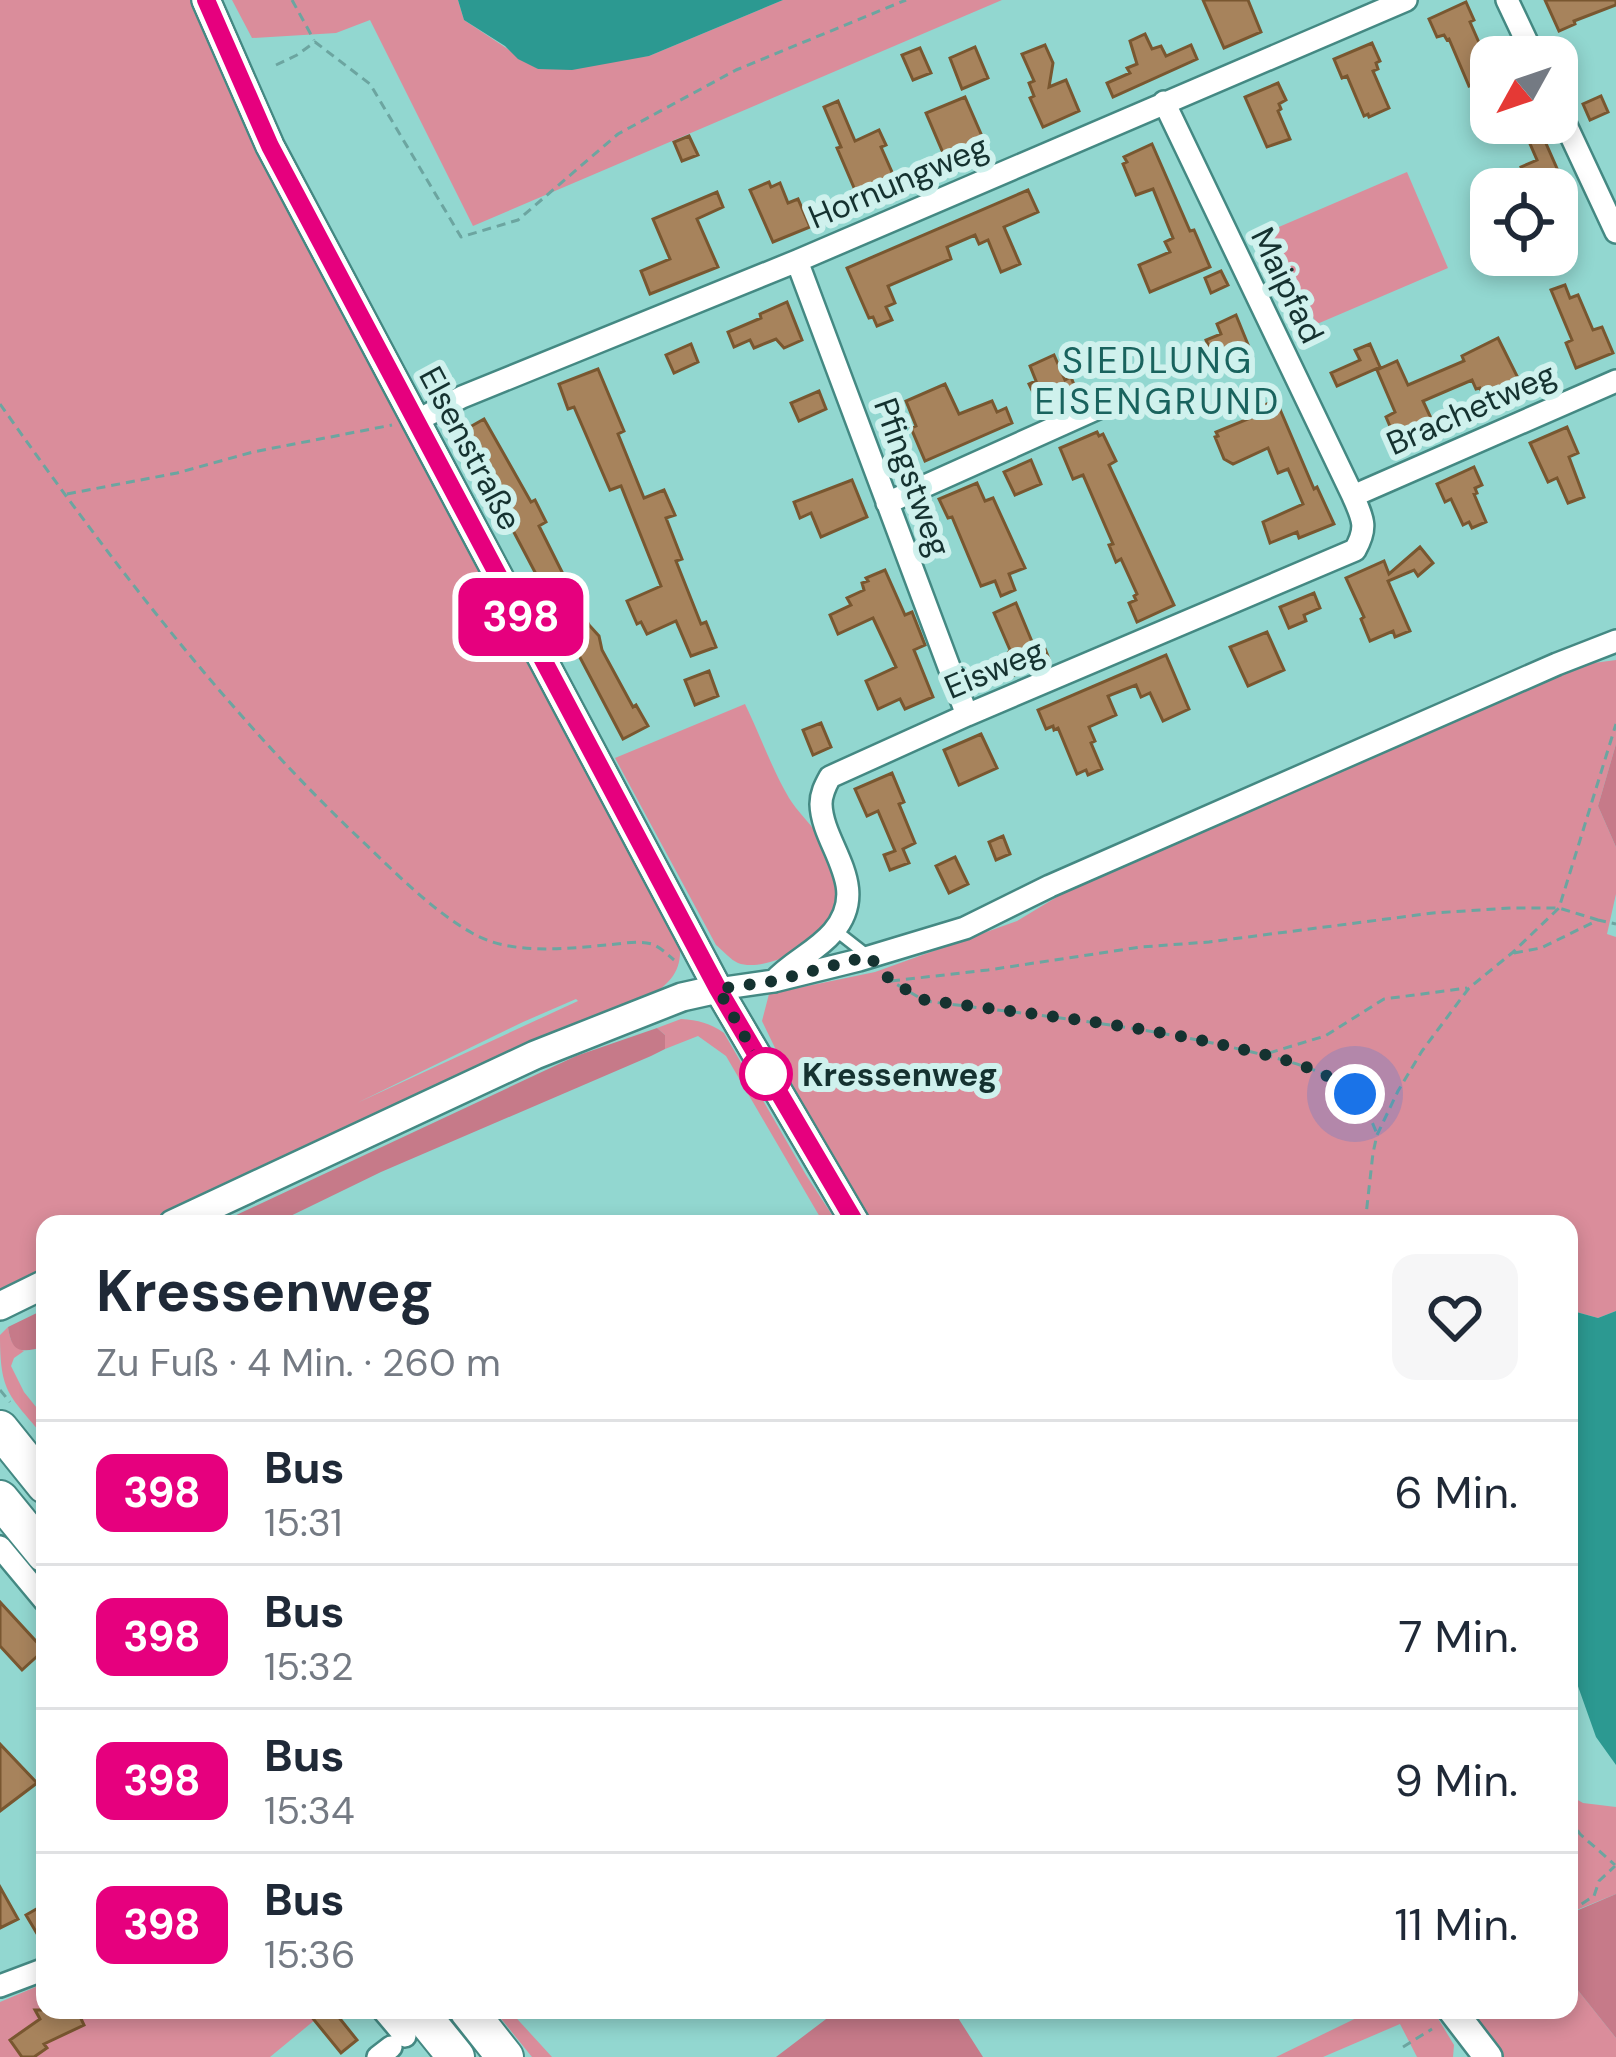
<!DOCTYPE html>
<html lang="de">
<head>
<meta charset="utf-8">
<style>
	:root { --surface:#fff; --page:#f6f6f7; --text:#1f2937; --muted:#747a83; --line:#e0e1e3 }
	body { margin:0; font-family:"DM Sans",sans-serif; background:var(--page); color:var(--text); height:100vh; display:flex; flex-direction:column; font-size:45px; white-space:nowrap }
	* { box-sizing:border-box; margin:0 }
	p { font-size:39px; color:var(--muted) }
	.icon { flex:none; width:66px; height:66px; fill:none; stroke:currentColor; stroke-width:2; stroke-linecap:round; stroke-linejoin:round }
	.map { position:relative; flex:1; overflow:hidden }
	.panel { position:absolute; left:36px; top:1215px; width:1542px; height:804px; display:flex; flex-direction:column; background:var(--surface); border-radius:24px; box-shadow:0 6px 18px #0003 }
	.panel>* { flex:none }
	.badge { padding:0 24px; border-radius:18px; font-size:42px; line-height:78px }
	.needle { width:78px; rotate:230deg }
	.controls { position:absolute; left:1470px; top:36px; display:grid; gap:24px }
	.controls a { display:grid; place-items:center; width:108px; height:108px; border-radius:24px; background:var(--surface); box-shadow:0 6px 18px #0003; font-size:60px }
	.you { position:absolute; width:60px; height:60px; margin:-30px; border:9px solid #fff; border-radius:50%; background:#1a73e8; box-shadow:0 0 0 18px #1a73e833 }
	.map>.badge { position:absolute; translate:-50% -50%; box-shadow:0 0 0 6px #fff }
	.round { display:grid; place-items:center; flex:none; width:126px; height:126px; border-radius:24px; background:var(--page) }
	.summary { display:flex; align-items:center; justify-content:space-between; height:204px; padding:0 60px }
	h1 { font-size:57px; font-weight:700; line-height:90px }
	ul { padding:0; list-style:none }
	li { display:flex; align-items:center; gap:36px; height:144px; padding:0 60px; border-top:3px solid var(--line) }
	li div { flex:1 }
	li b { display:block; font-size:45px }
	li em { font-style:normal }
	li .badge { min-width:132px; font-weight:700; text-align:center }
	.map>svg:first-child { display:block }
	.green { fill:#da8d9b; fill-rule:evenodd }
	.forest { fill:#c67a89 }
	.water { fill:#2c9991 }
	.building { fill:#a7835c; stroke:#795730; stroke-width:3 }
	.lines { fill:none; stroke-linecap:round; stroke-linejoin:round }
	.service-casing { stroke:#448983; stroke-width:15 }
	.minor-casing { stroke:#448983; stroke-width:26 }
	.tertiary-casing { stroke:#448983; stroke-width:32 }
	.primary-casing { stroke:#448983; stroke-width:40 }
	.path { stroke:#6ca5a0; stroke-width:3; stroke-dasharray:9 6; stroke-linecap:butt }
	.service { stroke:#fff; stroke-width:10 }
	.minor { stroke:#fff; stroke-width:21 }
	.tertiary { stroke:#fff; stroke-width:27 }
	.primary { stroke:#fff; stroke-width:36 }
	.line-casing { stroke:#fff; stroke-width:27 }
	.line { stroke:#e6007e; stroke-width:18 }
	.walk { stroke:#153230; stroke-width:12; stroke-dasharray:0 21.6 }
	.stop-dot { fill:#fff; stroke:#e6007e; stroke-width:6 }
	.labels { text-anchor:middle; stroke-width:12; stroke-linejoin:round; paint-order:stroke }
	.street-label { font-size:33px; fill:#153230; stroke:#cff1ed }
	.stop-label { font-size:33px; font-weight:bold; fill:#153230; stroke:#cff1ed; text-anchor:start }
	.neighbourhood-label { font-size:36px; letter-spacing:3px; fill:#19635e; stroke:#cff1ed }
</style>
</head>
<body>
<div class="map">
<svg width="1616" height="2057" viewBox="0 0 1616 2057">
	<rect width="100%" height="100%" fill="#92d7d0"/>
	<path class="green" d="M0,0H192L250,132L468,547L679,940C689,994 629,1003 590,1017L140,1224H45V1268L0,1289ZM576,999L578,1001L357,1103L523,1022Z
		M232,0H458L464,20L538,69L649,56L783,0H1002L473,226L370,20L336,33L252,38Z
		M1407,172L1448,268L1317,324L1265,233Z
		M1616,660V744L1598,806L1616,847V894L1607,934L1616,937V1311L1598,1318L1569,1310V1224H873L803,1106L762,1021L769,994L875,972L1017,921L1085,880L1586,664Z
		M745,704C760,735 772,769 789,798C797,811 809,822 818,835C849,884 844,923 792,953C778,961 753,969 738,963C731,960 722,950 716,945L615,758Z
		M681,1019C698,1020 710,1023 724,1033L806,1175L838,1224H824L726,1056L698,1036L665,1049V1035L657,1028Z
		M8,1327C10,1340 12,1346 24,1351L14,1358L11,1366L24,1392L45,1418V1438C9,1394 0,1394 0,1335Z
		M1569,1795L1583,1803L1616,1807V1894L1569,1913Z
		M1569,1979L1616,2038V2057H1502L1467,2010H1569Z
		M45,1983V2010H327L270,2057H0V2002Z
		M494,2010H509L552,2057H532Z
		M1373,2010H1433L1454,2045L1453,2057H1417L1400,2024L1323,2057H1276Z"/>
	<path class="forest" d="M1616,744V847L1598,806Z
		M657,1028L665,1035V1049L651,1056L381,1172L274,1224H217L576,1056Z
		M45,1309V1347C22,1352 12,1355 8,1327Z
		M1616,1894V2038L1569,1979V1914Z
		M838,2010H953L983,2057H776Z"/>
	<path class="water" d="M458,0H783L649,56L572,70L538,69L518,59L505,46L464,20Z
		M1569,1310L1598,1318L1616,1311V1765L1596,1737L1569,1661Z"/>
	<path class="building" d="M1203,0H1248L1261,32L1224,48Z
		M1545,0H1616V5L1574,21L1575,24L1559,31Z
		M1466,2L1474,20L1470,22L1491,70V109L1479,82L1469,86L1449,39L1447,40L1444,35L1437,37L1429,19Z
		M1145,34L1152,49L1161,46L1166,56L1191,45L1197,59L1113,97L1107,83L1130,73L1127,68L1137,64L1130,41Z
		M1372,43L1380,61L1376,63L1378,69L1373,71L1389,108L1369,117L1368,114L1364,116L1347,76L1342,78L1334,59Z
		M1045,45L1053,63L1049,87L1066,80L1079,111L1043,127L1030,98L1034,96L1029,83L1034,81L1022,54Z
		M975,47L988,78L962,89L950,58Z
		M920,48L931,73L913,80L902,55Z
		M1278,83L1286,100L1279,104L1281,109L1278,111L1290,139L1267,147L1245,97Z
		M1601,96L1608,112L1590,120L1583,104Z
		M965,97L988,150L941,170L935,156L943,153L926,113Z
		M838,101L855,141L879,130L886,145L881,147L899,188L861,204L837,148L841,147L824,107Z
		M1521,123H1537L1566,189H1495L1525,176L1521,167L1537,160Z
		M689,136L698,155L682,161L674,142Z
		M1152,144L1190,231L1194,230L1210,267L1150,292L1139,265L1170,252L1165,242L1173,238L1153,189L1136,195L1123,164L1127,162L1124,157Z
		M769,182L771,187L780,183L788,203L798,199L810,227L773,242L750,190Z
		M1028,190L1038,212L1004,227L1020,264L1001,272L988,240L979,244L975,235L947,247L951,259L888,286L895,303L886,307L892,320L877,326L873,317L869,318L847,268Z
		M717,192L723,207L697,219L718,267L650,294L641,271L670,259L653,219Z
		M1221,271L1228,285L1211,293L1205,278Z
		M1565,285L1570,298L1578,295L1593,330L1602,327L1613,353L1576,368L1566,343L1572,340L1551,290Z
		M787,302L802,340L784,348L776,339L754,348L750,340L734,347L728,332L761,318L760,314Z
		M1236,315L1251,352L1223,364L1219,353L1213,356L1206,340L1221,334L1217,324Z
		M1498,338L1525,392L1488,406L1480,388L1476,389L1472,380L1423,401L1436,429L1398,445L1386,417L1395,412L1377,370L1397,361L1408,385L1464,361L1462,356Z
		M691,344L698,362L674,373L666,355Z
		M1370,344L1380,367L1337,386L1331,373L1360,360L1355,350Z
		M1054,355L1065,380L1071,377L1078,395L1042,411L1029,384L1036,381L1030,366Z
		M598,369L624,431L618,434L644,498L664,490L675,515L666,518L682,559L676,561L701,624L706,622L716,647L691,656L676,621L647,634L641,622L637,624L627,601L661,586L621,486L610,490L574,407L568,409L559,384Z
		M945,384L959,414L992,401L997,412L1006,408L1012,423L925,461L911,428L916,426L906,401Z
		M819,391L826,409L799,421L791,403Z
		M1276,400L1314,489L1317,487L1334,524L1299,538L1297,532L1270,543L1263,522L1303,504L1288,469L1278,473L1268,448L1233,464L1224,459L1215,437L1218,436L1216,432L1253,417L1251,411Z
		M484,419L531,502L535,500L546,522L539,526L560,568L589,625L599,636L602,650L633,707L636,705L648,726L623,739L461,432Z
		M1567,427L1578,453L1569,457L1584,497L1568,503L1557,478L1548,482L1530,443Z
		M1097,432L1099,436L1103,434L1116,461L1109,465L1174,605L1137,622L1129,603L1136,600L1134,596L1137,594L1121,559L1116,562L1109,545L1113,544L1083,475L1073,479L1060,448Z
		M1031,460L1041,484L1015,495L1004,472Z
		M1474,467L1482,485L1475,488L1477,493L1474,494L1486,522L1472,528L1469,522L1463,525L1451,499L1445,502L1437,484Z
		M852,480L867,517L821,537L811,513L800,518L794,502Z
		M977,483L985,501L993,498L1025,568L1009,574L1015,590L1001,596L995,581L981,586L952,517L948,518L939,499Z
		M1420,547L1433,563L1418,576L1414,570L1388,581L1410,631L1395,637L1393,631L1370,641L1361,619L1364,617L1346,578L1384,561L1389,574Z
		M885,570L905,615L912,612L925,645L914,650L933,697L905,709L900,699L878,709L866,681L896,667L873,618L838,634L830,615L851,605L847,598L864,590L862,583L868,581L866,578Z
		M1314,593L1320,608L1304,615L1306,621L1289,628L1280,607Z
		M1016,603L1033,644L1042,641L1049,659L1012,676L1005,658L1010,650L994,613Z
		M1267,632L1284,670L1248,686L1230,647Z
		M1166,655L1189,709L1163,721L1150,693L1141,697L1136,685L1108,696L1116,715L1089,727L1095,741L1091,743L1102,769L1088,775L1086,770L1077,774L1058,728L1054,730L1053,726L1046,729L1038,710Z
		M709,671L718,696L695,705L685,680Z
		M821,723L831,747L813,755L803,730Z
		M981,734L997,768L959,785L944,750Z
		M892,773L904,802L899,804L915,843L903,849L909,863L890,870L884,855L895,851L878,811L867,816L855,789Z
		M1003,836L1010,854L996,860L989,842Z
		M955,857L968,884L949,893L936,866Z
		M0,1602L44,1650L22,1670L0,1646Z
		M0,1744L37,1783L0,1811Z
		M0,1887L18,1919L0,1928Z
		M45,1904V1947L26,1915Z
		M35,2010H77L84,2025L44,2044L47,2048L34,2057H22L10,2040L40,2019Z
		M306,2010H333L357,2040L341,2053Z"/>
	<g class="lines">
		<defs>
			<path id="service" d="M835,930L867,955"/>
			<path id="minor" d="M1507,0L1534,57
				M1557,106L1616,232
				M797,261L967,715
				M416,421L462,397L797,261L1406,0
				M1353,496L1616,381
				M887,503L1114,401
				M774,981C791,962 816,952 833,932C872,886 822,846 821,804C821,794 825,786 830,777L967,715L1355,550C1368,527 1363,519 1353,496L1164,102
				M718,989L774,981L859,960L965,928L1050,886L1557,664L1616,641
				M0,1547L45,1601
				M0,1986L45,1969
				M383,2010L405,2036
				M378,2057L391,2047"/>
			<path id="tertiary" d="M206,0L270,146L449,483L718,989L856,1224
				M173,1224L535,1055L682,997L718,989
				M0,1306L45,1284
				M1452,2010L1488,2057"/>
			<path id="primary" d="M0,1429L45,1485
				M0,1499L45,1554
				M418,2010L456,2057
				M468,2010L505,2057"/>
		</defs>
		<use href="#service" class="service-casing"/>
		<use href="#minor" class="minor-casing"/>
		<use href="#tertiary" class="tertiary-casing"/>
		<use href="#primary" class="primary-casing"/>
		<path class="path" d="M292,0L314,40
			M276,65L297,55L315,42L370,84L461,237L518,220L618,134L736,70L906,0
			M0,404C108,557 224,710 360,839C395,872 430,909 472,933C509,955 564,949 606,945C621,944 637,940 652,944C660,947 667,954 674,960
			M67,494L177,473L253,452L392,425
			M1514,953L1541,948L1598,920L1616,924
			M886,975L891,981L925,1001C1026,1014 1127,1024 1226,1046C1264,1055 1305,1063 1340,1082C1360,1093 1369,1114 1377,1134
			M891,981L988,970L1141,947L1209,942L1433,913L1511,908H1559L1598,920
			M1269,1053L1325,1036L1384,999L1467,988
			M1365,1224L1373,1153L1377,1135L1398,1091L1422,1051L1469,988L1512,953L1559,908L1616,724
			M0,1390L10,1402
			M1569,1818L1580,1834L1615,1865
			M1569,1912L1594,1896L1599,1881L1615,1866
			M1403,2047L1432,2029"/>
		<use href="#service" class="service"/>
		<use href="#minor" class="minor"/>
		<use href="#tertiary" class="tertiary"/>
		<use href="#primary" class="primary"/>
	</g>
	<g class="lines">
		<defs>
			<path id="line" d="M206,0L270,146L718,989L856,1224"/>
		</defs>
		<use href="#line" class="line-casing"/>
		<use href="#line" class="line"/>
		<path class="walk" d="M766,1074L718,989L774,981L869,956L891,981L925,1000C1029,1014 1134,1024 1236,1048C1276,1057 1323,1067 1355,1094"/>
	</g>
	<circle class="stop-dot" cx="766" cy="1074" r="24"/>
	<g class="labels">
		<g class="street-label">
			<text transform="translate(898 181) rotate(-23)" y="12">Hornungweg</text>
			<text transform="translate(1288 285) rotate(64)" y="12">Maipfad</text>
			<text transform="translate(1471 408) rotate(-24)" y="12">Brachetweg</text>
			<text transform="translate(471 448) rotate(62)" y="12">Elsenstraße</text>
			<text transform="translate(913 477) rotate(70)" y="12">Pfingstweg</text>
			<text transform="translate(994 668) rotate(-23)" y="12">Eisweg</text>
		</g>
		<g class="stop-label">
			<text x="802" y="1086">Kressenweg</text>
		</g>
		<g class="neighbourhood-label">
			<text x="1158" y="373">SIEDLUNG<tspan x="1158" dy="41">EISENGRUND</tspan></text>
		</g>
	</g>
</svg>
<div class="controls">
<a><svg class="needle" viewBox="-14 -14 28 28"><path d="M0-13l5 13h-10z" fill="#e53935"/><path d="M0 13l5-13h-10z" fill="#747a83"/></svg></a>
<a><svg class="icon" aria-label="locate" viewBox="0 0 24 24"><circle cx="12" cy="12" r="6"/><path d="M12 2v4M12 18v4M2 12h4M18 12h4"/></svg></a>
</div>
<div class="you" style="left:1355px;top:1094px"></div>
<b class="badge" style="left:521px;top:617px;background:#e6007e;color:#fff">398</b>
<section class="panel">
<div class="summary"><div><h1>Kressenweg</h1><p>Zu Fuß · 4 Min. · 260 m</p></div><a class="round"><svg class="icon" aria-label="heart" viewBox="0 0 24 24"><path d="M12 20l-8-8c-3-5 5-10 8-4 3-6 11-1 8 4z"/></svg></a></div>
<ul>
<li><span class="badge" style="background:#e6007e;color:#fff">398</span><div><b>Bus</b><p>15:31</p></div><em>6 Min.</em></li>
<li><span class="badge" style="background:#e6007e;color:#fff">398</span><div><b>Bus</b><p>15:32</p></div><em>7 Min.</em></li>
<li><span class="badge" style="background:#e6007e;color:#fff">398</span><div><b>Bus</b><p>15:34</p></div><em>9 Min.</em></li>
<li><span class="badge" style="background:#e6007e;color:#fff">398</span><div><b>Bus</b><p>15:36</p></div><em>11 Min.</em></li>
</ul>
</section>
</div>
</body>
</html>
